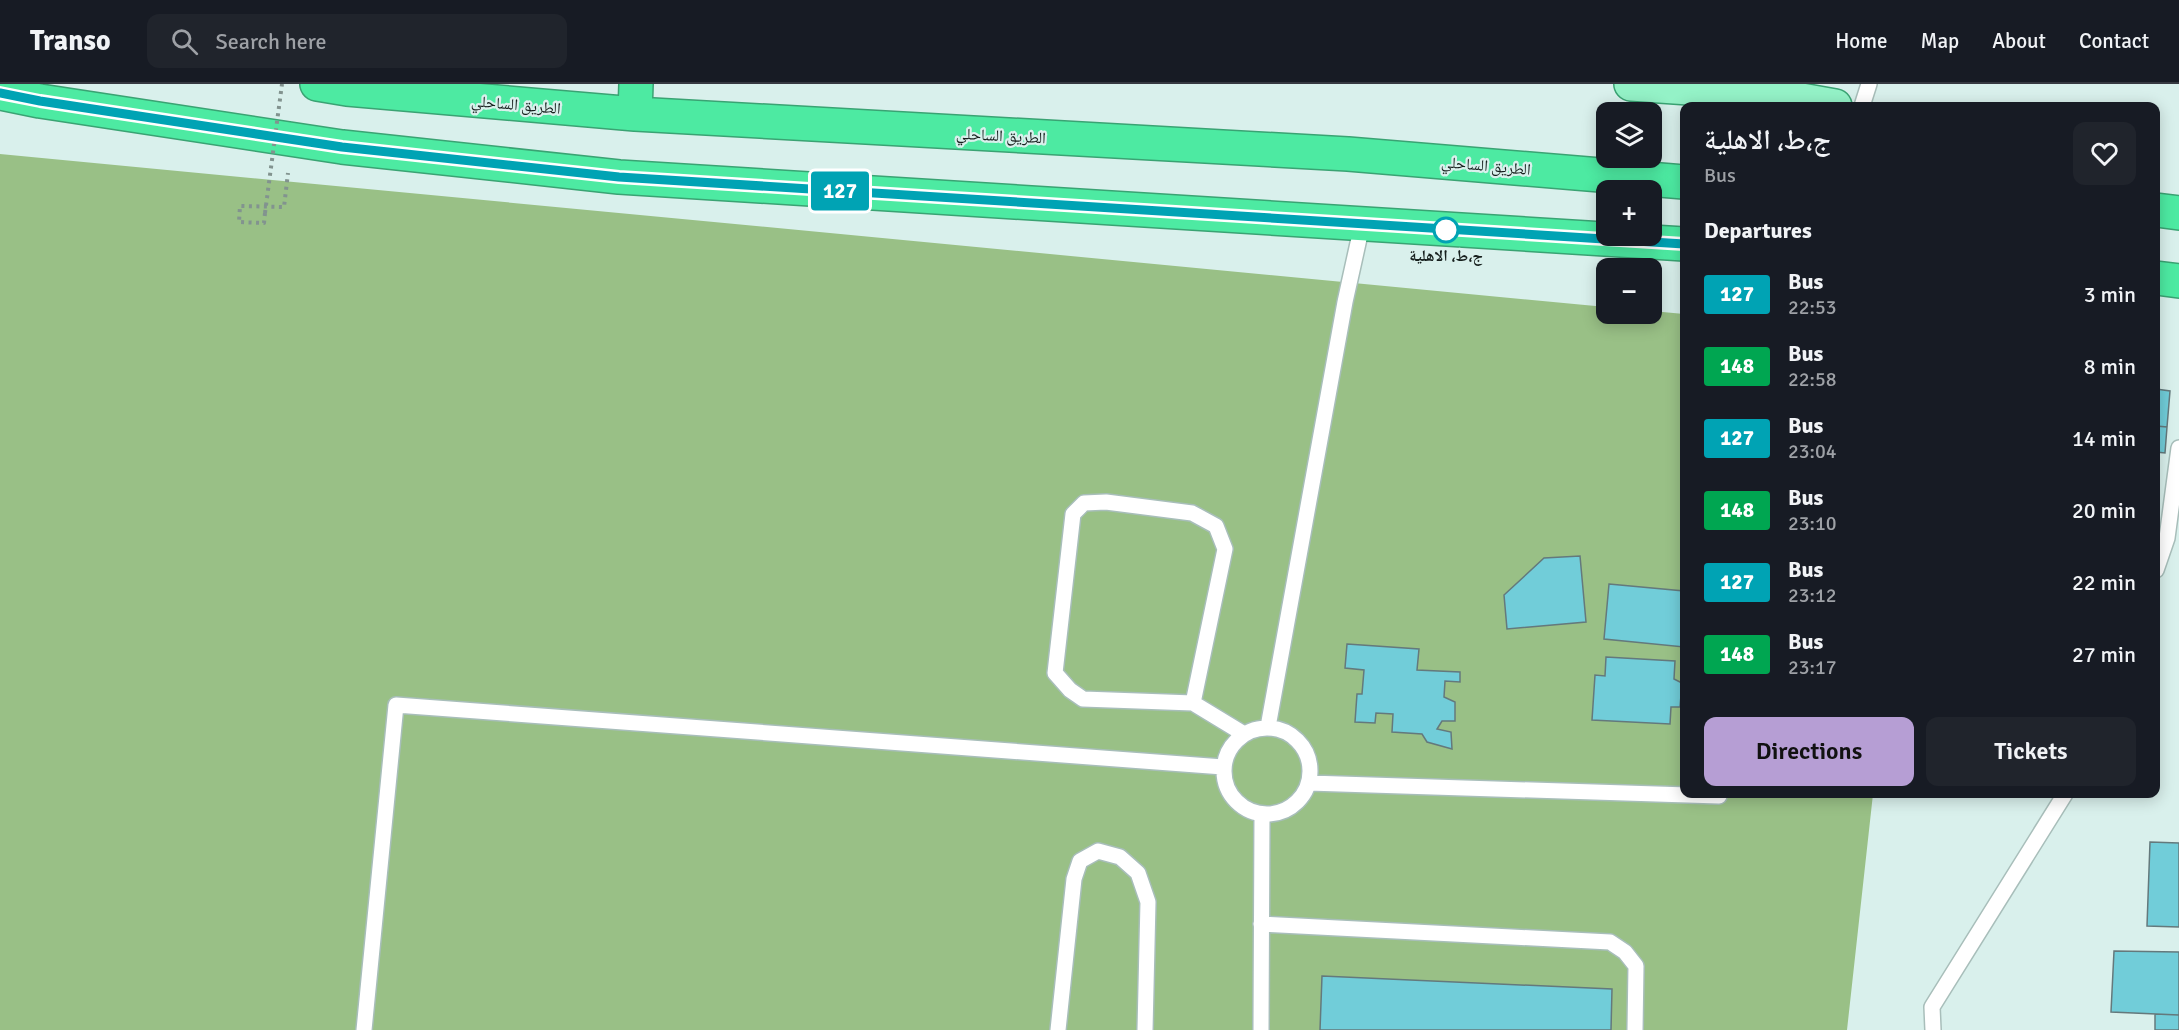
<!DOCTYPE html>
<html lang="en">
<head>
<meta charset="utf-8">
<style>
	:root { --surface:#171b24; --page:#20242c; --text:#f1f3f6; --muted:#9ea1a6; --line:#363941; --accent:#b69ed4 }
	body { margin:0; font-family:Signika,"Noto Naskh Arabic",sans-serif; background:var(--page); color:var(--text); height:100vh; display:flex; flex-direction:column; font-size:22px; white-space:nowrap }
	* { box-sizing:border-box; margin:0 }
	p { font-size:20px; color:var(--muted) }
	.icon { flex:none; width:33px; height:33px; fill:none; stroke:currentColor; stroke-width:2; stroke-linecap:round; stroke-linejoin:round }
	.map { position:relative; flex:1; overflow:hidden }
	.details { position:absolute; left:1680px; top:18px; width:480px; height:696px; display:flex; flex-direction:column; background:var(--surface); border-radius:12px; box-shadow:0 3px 15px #0003 }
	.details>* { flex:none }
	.badge { padding:0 12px; border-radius:4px; font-size:21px; line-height:39px }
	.fabs { position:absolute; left:1596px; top:18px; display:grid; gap:12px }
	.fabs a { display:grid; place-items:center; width:66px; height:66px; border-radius:12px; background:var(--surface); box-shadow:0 3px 15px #0003; font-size:30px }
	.map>.badge { position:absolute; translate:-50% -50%; box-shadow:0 0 0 3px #fff }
	h2 { padding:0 24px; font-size:22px; line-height:54px }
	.round { display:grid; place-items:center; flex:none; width:63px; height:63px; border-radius:12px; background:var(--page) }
	.overview { display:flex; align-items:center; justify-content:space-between; height:102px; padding:0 24px }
	h1 { font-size:28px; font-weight:600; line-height:45px }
	.action { display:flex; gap:12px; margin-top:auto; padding:12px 24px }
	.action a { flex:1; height:69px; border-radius:12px; background:var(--accent); color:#111; font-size:24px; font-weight:600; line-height:69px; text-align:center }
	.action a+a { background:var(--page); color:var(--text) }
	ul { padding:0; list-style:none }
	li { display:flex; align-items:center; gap:18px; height:72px; padding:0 24px }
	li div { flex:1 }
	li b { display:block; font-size:22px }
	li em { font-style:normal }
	li .badge { min-width:66px; font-weight:700; text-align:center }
	header { display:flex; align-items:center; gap:36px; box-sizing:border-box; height:84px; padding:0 30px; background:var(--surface); border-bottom:2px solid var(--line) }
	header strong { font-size:28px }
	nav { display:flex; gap:33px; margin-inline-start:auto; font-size:21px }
	.search { width:420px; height:54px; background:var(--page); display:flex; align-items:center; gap:15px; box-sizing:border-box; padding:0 21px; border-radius:12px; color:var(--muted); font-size:22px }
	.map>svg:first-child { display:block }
	.forest { fill:#99c086 }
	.building { fill:#71cdd9; stroke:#64797c; stroke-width:1.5 }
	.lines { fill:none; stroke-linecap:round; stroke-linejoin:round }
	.lane-casing { stroke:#a8beba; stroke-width:18 }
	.primary-casing { stroke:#3aa373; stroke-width:36 }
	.highway-casing { stroke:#3aa373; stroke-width:36 }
	.path { stroke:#82938f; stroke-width:4; stroke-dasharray:3 4.5; stroke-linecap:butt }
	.lane { stroke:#fff; stroke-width:15 }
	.primary { stroke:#94f2c7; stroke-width:33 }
	.highway { stroke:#4deaa2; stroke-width:33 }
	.path-bridge { stroke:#82938f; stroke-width:4; stroke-dasharray:3 4.5; stroke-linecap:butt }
	.line-casing { stroke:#fff; stroke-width:14 }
	.line { stroke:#00a3b4; stroke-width:9 }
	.stop-dot { fill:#fff; stroke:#00a3b4; stroke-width:3 }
	.labels { text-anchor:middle; stroke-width:4.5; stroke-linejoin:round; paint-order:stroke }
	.street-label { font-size:16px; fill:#161f1d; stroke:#d9f0ec }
	.stop-label { font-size:16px; font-weight:bold; fill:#161f1d; stroke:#d9f0ec }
</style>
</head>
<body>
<header>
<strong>Transo</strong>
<div class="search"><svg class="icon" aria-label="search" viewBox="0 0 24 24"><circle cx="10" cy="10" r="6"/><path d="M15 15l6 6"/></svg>Search here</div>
<nav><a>Home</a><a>Map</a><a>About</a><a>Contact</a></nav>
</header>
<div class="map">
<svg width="2179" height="946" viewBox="0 0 2179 946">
	<rect width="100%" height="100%" fill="#d9f0ec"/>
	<path class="forest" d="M0,70L1606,223V230H1652V227L1684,230V710H1873L1847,946H0Z"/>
	<path class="building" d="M2156,305L2170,307L2167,343L2156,342Z
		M2156,342L2167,343L2165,369L2156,368Z
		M1580,472L1586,538L1507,545L1504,511L1544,474Z
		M1609,500L1684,507V563L1604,555Z
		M1347,560L1419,565L1417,586L1460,588V598L1445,597L1444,613L1455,618V637H1442L1437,645L1451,648L1452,665L1427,658L1422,650L1392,648L1393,630L1376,629L1375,639L1355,638L1357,610H1362L1364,586L1345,584Z
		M1606,573L1675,577L1674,595L1682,599L1680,623H1671L1670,640L1592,636L1595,591L1605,592Z
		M2150,758L2179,759V843L2147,842Z
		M2114,867L2179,868V931L2111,928Z
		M1322,892L1612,905L1611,946H1320Z
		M2155,930L2179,931V946H2155Z"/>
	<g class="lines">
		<defs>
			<path id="lane" d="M1862,22L1869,0
				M2156,486L2167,454L2179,364
				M1193,619L1225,465L1216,442L1192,429L1106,418L1084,419L1073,430L1055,589L1070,606L1083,615L1193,619L1244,650
				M1268,643L1345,218L1362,141
				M1224 687a43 43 0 1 1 86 0a43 43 0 1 1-86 0Z
				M1309,699L1719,712
				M1261,840L1610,858L1625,868L1636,882L1635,946
				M364,946L396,621L1223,683
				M1058,946L1074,795L1080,777L1098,767L1120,773L1138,789L1148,818L1145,946
				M1261,946L1262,731
				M1933,946L1932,923L2065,710"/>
			<path id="primary" d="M1631,0L1762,9L1835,22"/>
			<path id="highway" d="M317,0L347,5L635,30L1348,70L1684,98
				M0,9L40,17L342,63L619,93L1684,160
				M635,30L636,0
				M2156,126L2179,129
				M2156,194L2179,197"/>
		</defs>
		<use href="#lane" class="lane-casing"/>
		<use href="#primary" class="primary-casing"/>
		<use href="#highway" class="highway-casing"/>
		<path class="path" d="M265,129L264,139L239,138L240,122L284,123L288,89"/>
		<use href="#lane" class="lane"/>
		<use href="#primary" class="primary"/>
		<use href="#highway" class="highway"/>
		<path class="path-bridge" d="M265,129L282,0"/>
	</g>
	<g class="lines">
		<defs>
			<path id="line" d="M0,9L40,17L342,63L619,93L1684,160"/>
		</defs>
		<use href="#line" class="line-casing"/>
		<use href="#line" class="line"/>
	</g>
	<circle class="stop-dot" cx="1446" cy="146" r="12"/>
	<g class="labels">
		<g class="street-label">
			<text transform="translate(516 20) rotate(5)" y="6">الطريق الساحلي</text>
			<text transform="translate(1001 51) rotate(3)" y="6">الطريق الساحلي</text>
			<text transform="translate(1486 81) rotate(5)" y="6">الطريق الساحلي</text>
		</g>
		<g class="stop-label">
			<text x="1446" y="177">ج،ط، الاهلية</text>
		</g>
	</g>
</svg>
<div class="fabs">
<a><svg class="icon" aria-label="layers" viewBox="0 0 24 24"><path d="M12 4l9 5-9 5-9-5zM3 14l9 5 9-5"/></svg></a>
<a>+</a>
<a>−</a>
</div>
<b class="badge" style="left:840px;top:107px;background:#00a3b4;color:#fff">127</b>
<section class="details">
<div class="overview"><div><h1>ج،ط، الاهلية</h1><p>Bus</p></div><a class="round"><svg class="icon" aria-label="heart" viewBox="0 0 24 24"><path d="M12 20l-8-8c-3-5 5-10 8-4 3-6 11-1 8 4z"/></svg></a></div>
<h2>Departures</h2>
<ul>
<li><span class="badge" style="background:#00a3b4;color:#fff">127</span><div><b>Bus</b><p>22:53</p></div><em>3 min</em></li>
<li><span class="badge" style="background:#00a651;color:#fff">148</span><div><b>Bus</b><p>22:58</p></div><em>8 min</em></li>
<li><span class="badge" style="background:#00a3b4;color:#fff">127</span><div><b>Bus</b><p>23:04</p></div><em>14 min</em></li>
<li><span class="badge" style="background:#00a651;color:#fff">148</span><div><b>Bus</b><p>23:10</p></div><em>20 min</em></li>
<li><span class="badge" style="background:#00a3b4;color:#fff">127</span><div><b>Bus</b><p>23:12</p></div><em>22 min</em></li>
<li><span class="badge" style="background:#00a651;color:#fff">148</span><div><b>Bus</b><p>23:17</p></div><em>27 min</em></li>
</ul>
<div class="action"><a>Directions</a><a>Tickets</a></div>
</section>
</div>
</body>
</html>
